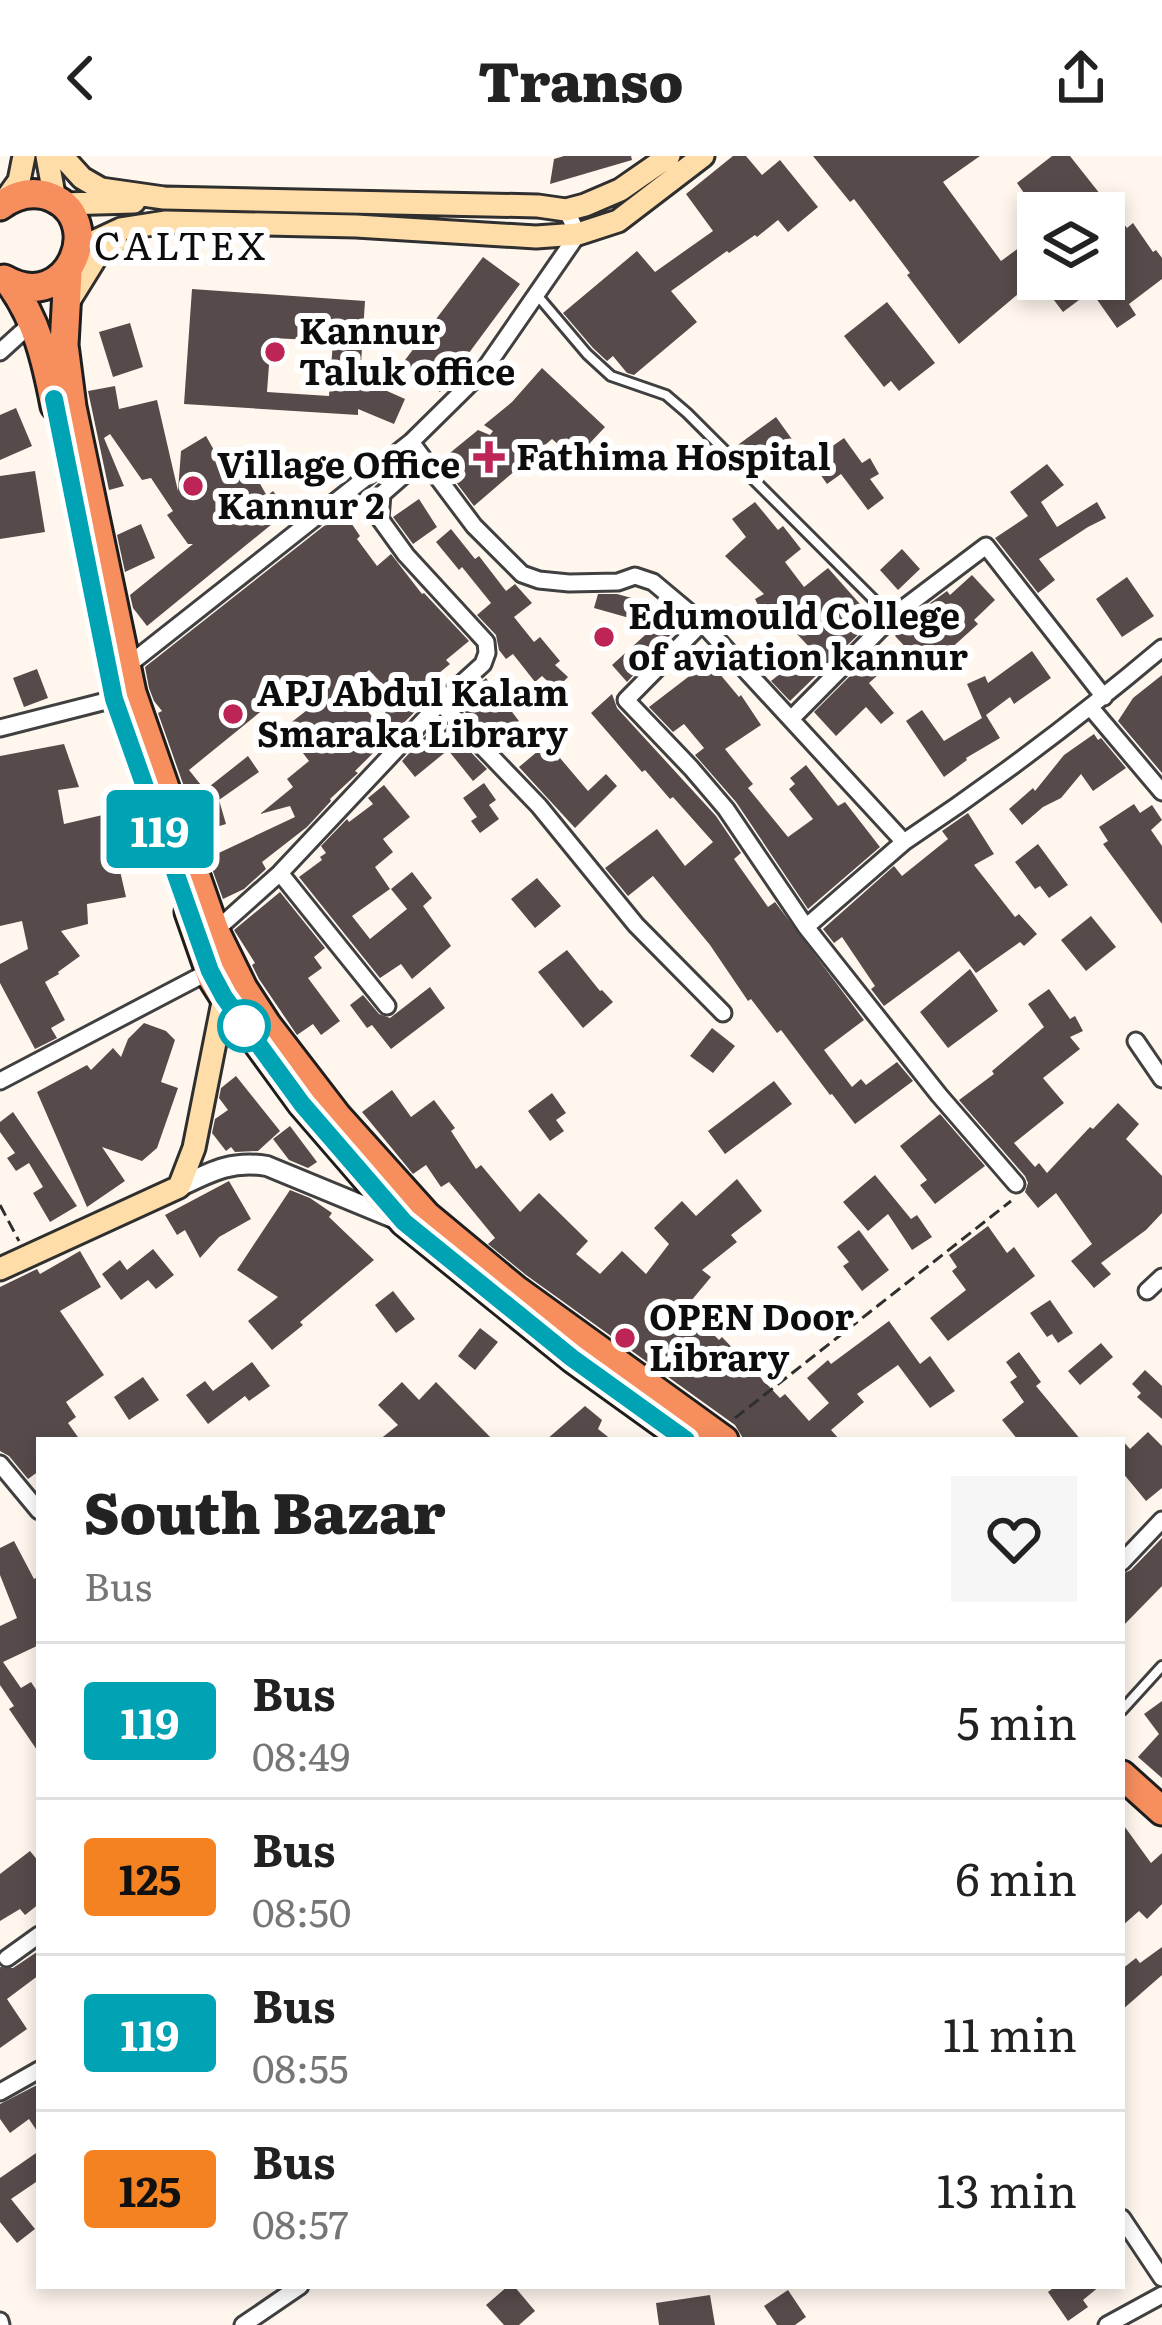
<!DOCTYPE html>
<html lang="en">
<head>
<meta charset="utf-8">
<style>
	:root { --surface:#fff; --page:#f6f6f6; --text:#222; --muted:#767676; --line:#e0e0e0 }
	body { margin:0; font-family:Literata,serif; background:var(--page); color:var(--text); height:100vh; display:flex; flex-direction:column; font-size:45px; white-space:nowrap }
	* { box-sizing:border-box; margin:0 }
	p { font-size:39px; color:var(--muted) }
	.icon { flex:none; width:66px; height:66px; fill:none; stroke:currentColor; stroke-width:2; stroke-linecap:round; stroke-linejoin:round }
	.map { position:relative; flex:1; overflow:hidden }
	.details { position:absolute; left:36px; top:1281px; width:1089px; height:852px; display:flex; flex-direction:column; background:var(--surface); border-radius:0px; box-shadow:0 6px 18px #0003 }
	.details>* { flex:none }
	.badge { padding:0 24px; border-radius:9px; font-size:42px; line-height:78px }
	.tools { position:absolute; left:1017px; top:36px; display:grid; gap:24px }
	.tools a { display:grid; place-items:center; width:108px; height:108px; border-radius:0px; background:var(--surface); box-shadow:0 6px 18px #0003; font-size:60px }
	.map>.badge { position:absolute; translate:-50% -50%; box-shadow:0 0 0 6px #fff }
	.round { display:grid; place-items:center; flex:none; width:126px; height:126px; border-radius:0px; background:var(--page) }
	.summary { display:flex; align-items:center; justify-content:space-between; height:204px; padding:0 48px }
	h1 { font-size:57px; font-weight:800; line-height:90px }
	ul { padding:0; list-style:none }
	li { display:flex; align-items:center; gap:36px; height:156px; padding:0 48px; border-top:3px solid var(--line) }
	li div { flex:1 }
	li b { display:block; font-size:45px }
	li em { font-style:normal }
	li .badge { min-width:132px; font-weight:700; text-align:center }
	header { display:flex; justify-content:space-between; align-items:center; height:156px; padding:0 48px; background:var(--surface); font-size:54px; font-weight:800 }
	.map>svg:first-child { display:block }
	.building { fill:#564b4a; fill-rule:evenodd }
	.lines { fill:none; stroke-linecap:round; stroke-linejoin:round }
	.service-casing { stroke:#404040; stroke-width:14 }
	.minor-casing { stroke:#404040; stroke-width:21 }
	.tertiary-casing { stroke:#404040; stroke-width:24 }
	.secondary-casing { stroke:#2f2f2f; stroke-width:27 }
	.trunk-casing { stroke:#1e1e1e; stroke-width:33 }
	.path { stroke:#2f2f2f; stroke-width:3; stroke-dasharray:12 6; stroke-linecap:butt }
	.service { stroke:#fff; stroke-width:8 }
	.minor { stroke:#fff; stroke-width:15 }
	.tertiary { stroke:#fff; stroke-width:18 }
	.secondary { stroke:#ffdda9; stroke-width:21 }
	.trunk { stroke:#f68e5d; stroke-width:27 }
	.line-casing { stroke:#fff; stroke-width:27 }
	.line { stroke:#00a3b4; stroke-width:18 }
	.poi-dot { fill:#bd2557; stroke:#fff; stroke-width:4.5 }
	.stop-dot { fill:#fff; stroke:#00a3b4; stroke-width:6 }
	.labels { text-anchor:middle; stroke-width:12; stroke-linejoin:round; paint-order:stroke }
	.poi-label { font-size:36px; font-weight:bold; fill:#0d0d0d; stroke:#fff; text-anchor:start }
	.neighbourhood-label { font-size:39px; letter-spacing:3px; fill:#0d0d0d; stroke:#fff }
</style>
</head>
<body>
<header><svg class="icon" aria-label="back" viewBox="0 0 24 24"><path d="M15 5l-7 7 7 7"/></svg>Transo<svg class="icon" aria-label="share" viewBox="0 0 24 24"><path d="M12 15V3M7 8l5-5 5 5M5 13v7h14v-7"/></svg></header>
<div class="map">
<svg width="1162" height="2169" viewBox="0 0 1162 2169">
	<rect width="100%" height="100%" fill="#fff7ee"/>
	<path class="building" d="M564,0H631L632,4L550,28L554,3Z
		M733,0H746L762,19L780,4L818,51L788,76L778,64L757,81L755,79L729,97L727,95L671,135L697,166L634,219L627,217L613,200L607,205L593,192L563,157L637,95L655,116L713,75L686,38Z
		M813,0H980L943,26L1001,105L1038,78V121L959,188L907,119L910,117L854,43L850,46Z
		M1052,0H1070L1127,72L1133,67L1153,96L1156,94L1162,102V123L1129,148L1136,159L1117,172L1091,135L1063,156L1047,135L1063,123H1104V57H1038L1017,27Z
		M483,101L520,128L440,236L402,208Z
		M192,133L365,145L360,223L405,243L394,268L358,253V259L184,248ZM271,182L333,185L329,240L267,236Z
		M887,146L935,207L899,235L891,225L884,231L844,180Z
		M130,167L143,211L113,221L99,176Z
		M542,212L605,271L575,303L552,283L474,350L440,305L478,274L490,279L493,275L484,269L512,246Z
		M115,230L119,253L157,244L178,335L181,295L206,280L223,310L251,295L258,308L251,312L267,340L273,335L288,355L147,470L133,452L130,439L193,388H188L167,359L173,355L151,322L142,324L110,278L104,282L124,330L109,334L88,235Z
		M16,252L32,290L0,304V259Z
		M776,261L794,286L756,314L735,291Z
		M844,282L862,307L870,302L879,318L870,323L884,342L868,354L841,318L827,328L811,305Z
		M1047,308L1064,329L1041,346L1057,371L1097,346L1106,362L1088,371L1039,403L1055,424L1038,437L995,382L1028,360L1010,336Z
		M35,315L45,376L0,383V320Z
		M419,343L437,371L413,388L393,361Z
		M755,346L778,374L783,370L801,393L785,406L804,431L828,412L868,457L859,464L865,472L790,545L771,525L811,493L784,464L770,474L755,443L764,438L725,400L746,381L732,363Z
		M343,355L360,380L357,383L377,410L391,398L422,438L424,437L469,485L446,504L450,508L433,522L440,531L355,615L358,617L330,643L331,645L307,671L262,706L266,713L244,733L223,743L208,702L295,661L290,650L260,658L293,631L287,623L309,605L284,572L320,544L302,522L189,614L205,634L248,600L259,616L219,644L226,668L200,676L158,557L162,555L154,545L149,532L145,511ZM369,514L398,545L376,565L348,532Z
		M141,368L155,402L125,416L117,379Z
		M451,373L475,403L479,400L506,435L515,428L532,447L514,461L534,486L540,481L560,505L555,509L568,521L556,533L542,520L535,526L513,498L506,503L499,494L496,479L477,459L491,447L462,411L459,414L436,386Z
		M902,393L920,413L898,434L880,414Z
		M972,419L995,444L974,464L978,468L927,514L895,480L922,453L947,435L950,439Z
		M1127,421L1154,460L1122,481L1096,443Z
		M598,438H617L639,444L633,463L594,452Z
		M665,461L676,474L636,510L639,513L627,526L612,509Z
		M1032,495L1051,522L1014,548L1010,541L986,559L1000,582L966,602L967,604L944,621L906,565L922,554L944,585L982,562L967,528L985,520L988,527Z
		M867,503L880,517L869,527L894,557L881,568L866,551L836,580L814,556Z
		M709,505L739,541L741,539L761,569L725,593L753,628L748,632L788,681L813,663L789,633L795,628L790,622L806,609L838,650L845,646L880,691L808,753L736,646L695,599L704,592L684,568L673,576L649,551Z
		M37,513L48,542L24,551L13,522Z
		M1162,519V617L1118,565L1133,542Z
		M486,522L519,565L493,585L457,548Z
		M612,538L617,552L716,660L741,697L734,703L768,751L775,746L864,864L824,894L852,931L861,923L866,929L897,906L913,925L855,968L832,938L830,939L781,874L777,877L751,843L748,845L710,789L653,720L628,740L605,712L657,673L685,710L713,686L673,641L670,643L645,614L642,616L591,557Z
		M440,564L487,613L473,625L448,594L415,621L402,605Z
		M1094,578L1098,584L1101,582L1126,612L1093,635L1081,618L1061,642L1043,651L1022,669L1009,653L1033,632L1035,635L1064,599Z
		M64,588L79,631L58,634L64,668L107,658L126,741L87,748L88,768L61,775L80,800L58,816L59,818L45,826L65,864L51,872L57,882L35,893L0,827V808L28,793L22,765L0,770V600Z
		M544,590L557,605L560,602L588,635L606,618L617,630L575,672L519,611Z
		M484,627L496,644L489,649L499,663L480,677L471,665L477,661L463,642Z
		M384,629L410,661L383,683L393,696L375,711L390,733L352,760L370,783L407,753L391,733L412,716L432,742L423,750L451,790L412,823L401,808L380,822L299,721L322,704L320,701L326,697L321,690L347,663L349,666L373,648L368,642Z
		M1134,648L1140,657L1152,649L1162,664L1151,674L1162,690V768L1103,688L1108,685L1099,671Z
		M968,657L994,698L974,709L1015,761L1019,758L1037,778L1024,790L1020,786L976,817L959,795L884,850L871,833L875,830L842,781L834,787L823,773L894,710L902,720L948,683L942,675Z
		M1038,688L1068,729L1049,742L1040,730L1035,733L1015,706Z
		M537,722L561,750L535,772L511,743Z
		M280,736L325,792L314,801L322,812L308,822L340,865L321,879L313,868L297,879L259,823L252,809L255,807L234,774Z
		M1091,760L1116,791L1086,815L1061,784Z
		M567,794L600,835L602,834L613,846L583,872L538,816Z
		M970,813L998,855L948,892L920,856Z
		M430,831L445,852L391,893L372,869L367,872L350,849L363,839L379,858L390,862Z
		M1049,833L1070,863L1075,860L1083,875L1070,881L1080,893L1043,922L1064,947L1014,987L1035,1011L1039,1007L1047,1017L1090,971L1093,973L1118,947L1139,968L1126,983L1162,1020V1057L1146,1074L1101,1107L1111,1118L1094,1132L1071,1105L1092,1088L1056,1037L1038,1052L1025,1036L1028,1027L1025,1020L959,944L994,918L992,915L1044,871L1028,848Z
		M144,867L166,875L175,884L161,926L178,932L157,992L142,1005L102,991L125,1025L87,1051L37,936L87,909L91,914L113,892L121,901L128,883Z
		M712,872L735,890L713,917L690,900Z
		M236,920L280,975L258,995L235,996L231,991L226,995L212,977L215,963L228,954L219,942L221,932Z
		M774,925L792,948L725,998L708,975Z
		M392,934L411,961L434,944L455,972L451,975L476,1013L481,1009L520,1056L539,1037L588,1085L576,1098L600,1118L622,1095L646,1118L669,1088L654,1072L682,1045L696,1060L737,1023L762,1055L731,1079L737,1086L702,1114L711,1121L686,1151L719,1184L722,1181L780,1242L785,1238L809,1265L829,1247L807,1222L828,1204L831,1208L889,1165L920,1208L930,1200L955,1235L930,1252L898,1209L857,1238L864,1246L831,1274L840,1284H744L735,1269L526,1119L488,1088L495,1082L449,1026L441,1031L426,1009L413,1018L362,956Z
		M552,937L566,957L556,964L564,975L550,985L528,955Z
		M13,956L77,1050L50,1066L33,1037L43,1031L29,1007L16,1015L7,1002L15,997L0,976V966Z
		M940,958L985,1010L935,1048L920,1029L927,1024L900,990Z
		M290,970L317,1006L308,1012L289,1004L273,983Z
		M875,1019L911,1063L917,1059L932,1081L912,1094L888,1058L868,1075L843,1046Z
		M229,1025L251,1063L219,1081L200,1102L185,1074L177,1079L165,1059Z
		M290,1034L310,1042L332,1057L329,1061L374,1104L300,1166L303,1169L272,1194L248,1165L278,1141L237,1114Z
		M988,1070L1007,1097L1014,1091L1035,1120L948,1185L930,1162L966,1134L952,1115L957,1111L949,1099Z
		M859,1074L889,1114L862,1135L843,1110L849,1106L837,1091Z
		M153,1093L174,1119L156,1133L148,1124L121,1144L102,1118L120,1104L127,1114Z
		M80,1095L101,1131L60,1155L104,1219L66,1246L76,1261L68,1267L80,1284H39V1315L28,1323L9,1300L0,1295V1131L37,1113L40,1118Z
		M393,1135L415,1163L396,1177L375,1149Z
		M1050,1144L1073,1177L1058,1187L1052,1178L1047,1181L1030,1157Z
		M480,1172L498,1186L475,1214L458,1200Z
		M1101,1187L1113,1201L1080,1229L1068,1215Z
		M1019,1196L1041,1226L1036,1230L1081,1284H1018L1002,1264L1024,1246L1010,1226L1017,1221L1006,1206Z
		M252,1206L270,1230L249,1245L245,1240L208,1268L186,1239L205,1225L213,1235Z
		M1145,1214L1162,1230V1263L1137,1241L1141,1237L1132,1228Z
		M143,1221L159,1244L129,1264L114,1241Z
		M402,1226L419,1244L436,1226L493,1284H379L398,1269L378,1249Z
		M585,1250L602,1264L598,1273L612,1284H546Z
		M1148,1276L1162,1290V1332L1146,1345L1122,1316V1284L1130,1293Z
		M1162,1382V1430L1122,1471V1418L1131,1414Z
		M14,1385L34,1423L39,1420V1489L3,1506L21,1532L31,1526L39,1538V1597L9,1553L14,1550L0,1529V1470L17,1462L0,1419V1392Z
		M1162,1545V1622L1138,1601L1159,1578L1144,1558Z
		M1122,1667L1151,1707L1162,1697V1748L1147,1763L1139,1755L1122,1770Z
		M30,1695L39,1706V1748L25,1759L20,1753L0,1765V1718Z
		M1162,1791V1819L1122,1854V1813L1136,1802L1140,1807Z
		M37,1796L39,1799V1819L7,1843L27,1873L0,1892V1811L13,1812Z
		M39,1928V1978L29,1963L10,1977L0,1963V1948Z
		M39,1995V2024L11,2043L35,2073L17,2087L0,2066V2022Z
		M508,2130H514L535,2155L519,2169H504L486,2149Z
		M1056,2130H1100L1083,2144L1088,2151L1068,2165L1048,2136Z
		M788,2134L806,2161L795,2169H777L764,2150Z
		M710,2139L715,2169H659L656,2147Z"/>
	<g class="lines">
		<defs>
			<path id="service" d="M537,139L587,198L611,220L666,239L687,257L890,460
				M1122,1554L1162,1510"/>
			<path id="minor" d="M0,196L33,166
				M411,286L474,370L522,418L539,424L569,427L618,426L635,420L653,426L702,467L904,686C994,626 1079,562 1162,492
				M702,467L626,544L691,612L726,653L806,771L939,939L1016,1028
				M127,510L411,286L484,214L578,78L566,54
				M440,547L539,650L636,769L723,857
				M1091,552L1162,636
				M791,563L892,461L986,390L1104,541
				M0,572L114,543
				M280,717L387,850
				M806,771L904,686
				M215,775L280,717L440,547L483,508L487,497L486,486L406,399L380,363L382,338L422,303
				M1136,885L1162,923
				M0,925L210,815
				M1147,1135L1162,1121
				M0,1308L39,1355
				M1122,1406L1162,1364
				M7,1802L39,1779
				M0,1936L39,1914
				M1122,2062L1162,2122
				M0,2165L1,2169
				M243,2169L300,2130
				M1107,2169L1162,2139"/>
			<path id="tertiary" d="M179,1031C210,1016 231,1004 267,1010L398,1064"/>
			<path id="secondary" d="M47,0L55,44
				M62,0L82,22L101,33L164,42L538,50L566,54L585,49L620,34L669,0
				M3,47L19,25L24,0
				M62,48L134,46
				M78,93L121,73L166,66L356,70L536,81L578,78L618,65L703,0
				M69,145L100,95L116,86
				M0,1113L179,1031L194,992L224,841"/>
			<path id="trunk" d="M0,50C13,40 28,35 45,39C110,58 70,161 4,123
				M68,116L64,189L72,251L132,537L215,775L243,832L267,869L337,960L427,1060L515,1133L724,1284
				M9,126C37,164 46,204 55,250
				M189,756L212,822L224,841L302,948L404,1066L572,1202L686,1284
				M1122,1619L1162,1655"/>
		</defs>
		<use href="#service" class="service-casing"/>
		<use href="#minor" class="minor-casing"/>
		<use href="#tertiary" class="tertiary-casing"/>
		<use href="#secondary" class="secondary-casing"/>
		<use href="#trunk" class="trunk-casing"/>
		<path class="path" d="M0,1049L19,1085
			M735,1262L1011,1045"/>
		<use href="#service" class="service"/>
		<use href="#minor" class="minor"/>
		<use href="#tertiary" class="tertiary"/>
		<use href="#secondary" class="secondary"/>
		<use href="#trunk" class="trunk"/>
	</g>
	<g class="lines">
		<defs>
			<path id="line" d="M54,243L114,543L210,815L224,841L302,948L404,1066L572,1202L686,1284"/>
		</defs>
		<use href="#line" class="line-casing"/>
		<use href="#line" class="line"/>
	</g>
	<g class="poi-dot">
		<circle cx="275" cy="196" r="12"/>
		<path d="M483 283h12v12h12v12h-12v12h-12v-12h-12v-12h12z"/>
		<circle cx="193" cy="330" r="12"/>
		<circle cx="604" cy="481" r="12"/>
		<circle cx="233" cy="558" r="12"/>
		<circle cx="625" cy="1182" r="12"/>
	</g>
	<circle class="stop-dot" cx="244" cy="870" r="24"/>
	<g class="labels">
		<g class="poi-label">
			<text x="299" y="188">Kannur<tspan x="299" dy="41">Taluk office</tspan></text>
			<text x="516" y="314">Fathima Hospital</text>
			<text x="217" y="322">Village Office<tspan x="217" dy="41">Kannur 2</tspan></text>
			<text x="628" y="473">Edumould College<tspan x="628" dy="41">of aviation kannur</tspan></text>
			<text x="257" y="550">APJ Abdul Kalam<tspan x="257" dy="41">Smaraka Library</tspan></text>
			<text x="649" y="1174">OPEN Door<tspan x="649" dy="41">Library</tspan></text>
		</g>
		<g class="neighbourhood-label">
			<text x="181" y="104">CALTEX</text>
		</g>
	</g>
</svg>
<div class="tools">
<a><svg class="icon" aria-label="layers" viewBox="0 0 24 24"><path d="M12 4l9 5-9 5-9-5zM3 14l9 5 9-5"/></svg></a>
</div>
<b class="badge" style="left:160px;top:673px;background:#00a3b4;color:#fff">119</b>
<section class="details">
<div class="summary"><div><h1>South Bazar</h1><p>Bus</p></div><a class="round"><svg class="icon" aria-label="heart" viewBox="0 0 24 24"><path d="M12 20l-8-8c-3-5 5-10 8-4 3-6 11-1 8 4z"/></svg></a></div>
<ul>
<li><span class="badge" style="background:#00a3b4;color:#fff">119</span><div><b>Bus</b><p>08:49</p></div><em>5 min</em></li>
<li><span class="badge" style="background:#f58220;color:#111">125</span><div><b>Bus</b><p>08:50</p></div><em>6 min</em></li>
<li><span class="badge" style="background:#00a3b4;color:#fff">119</span><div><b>Bus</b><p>08:55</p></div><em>11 min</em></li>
<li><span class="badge" style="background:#f58220;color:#111">125</span><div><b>Bus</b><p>08:57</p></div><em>13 min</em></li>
</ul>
</section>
</div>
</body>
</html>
